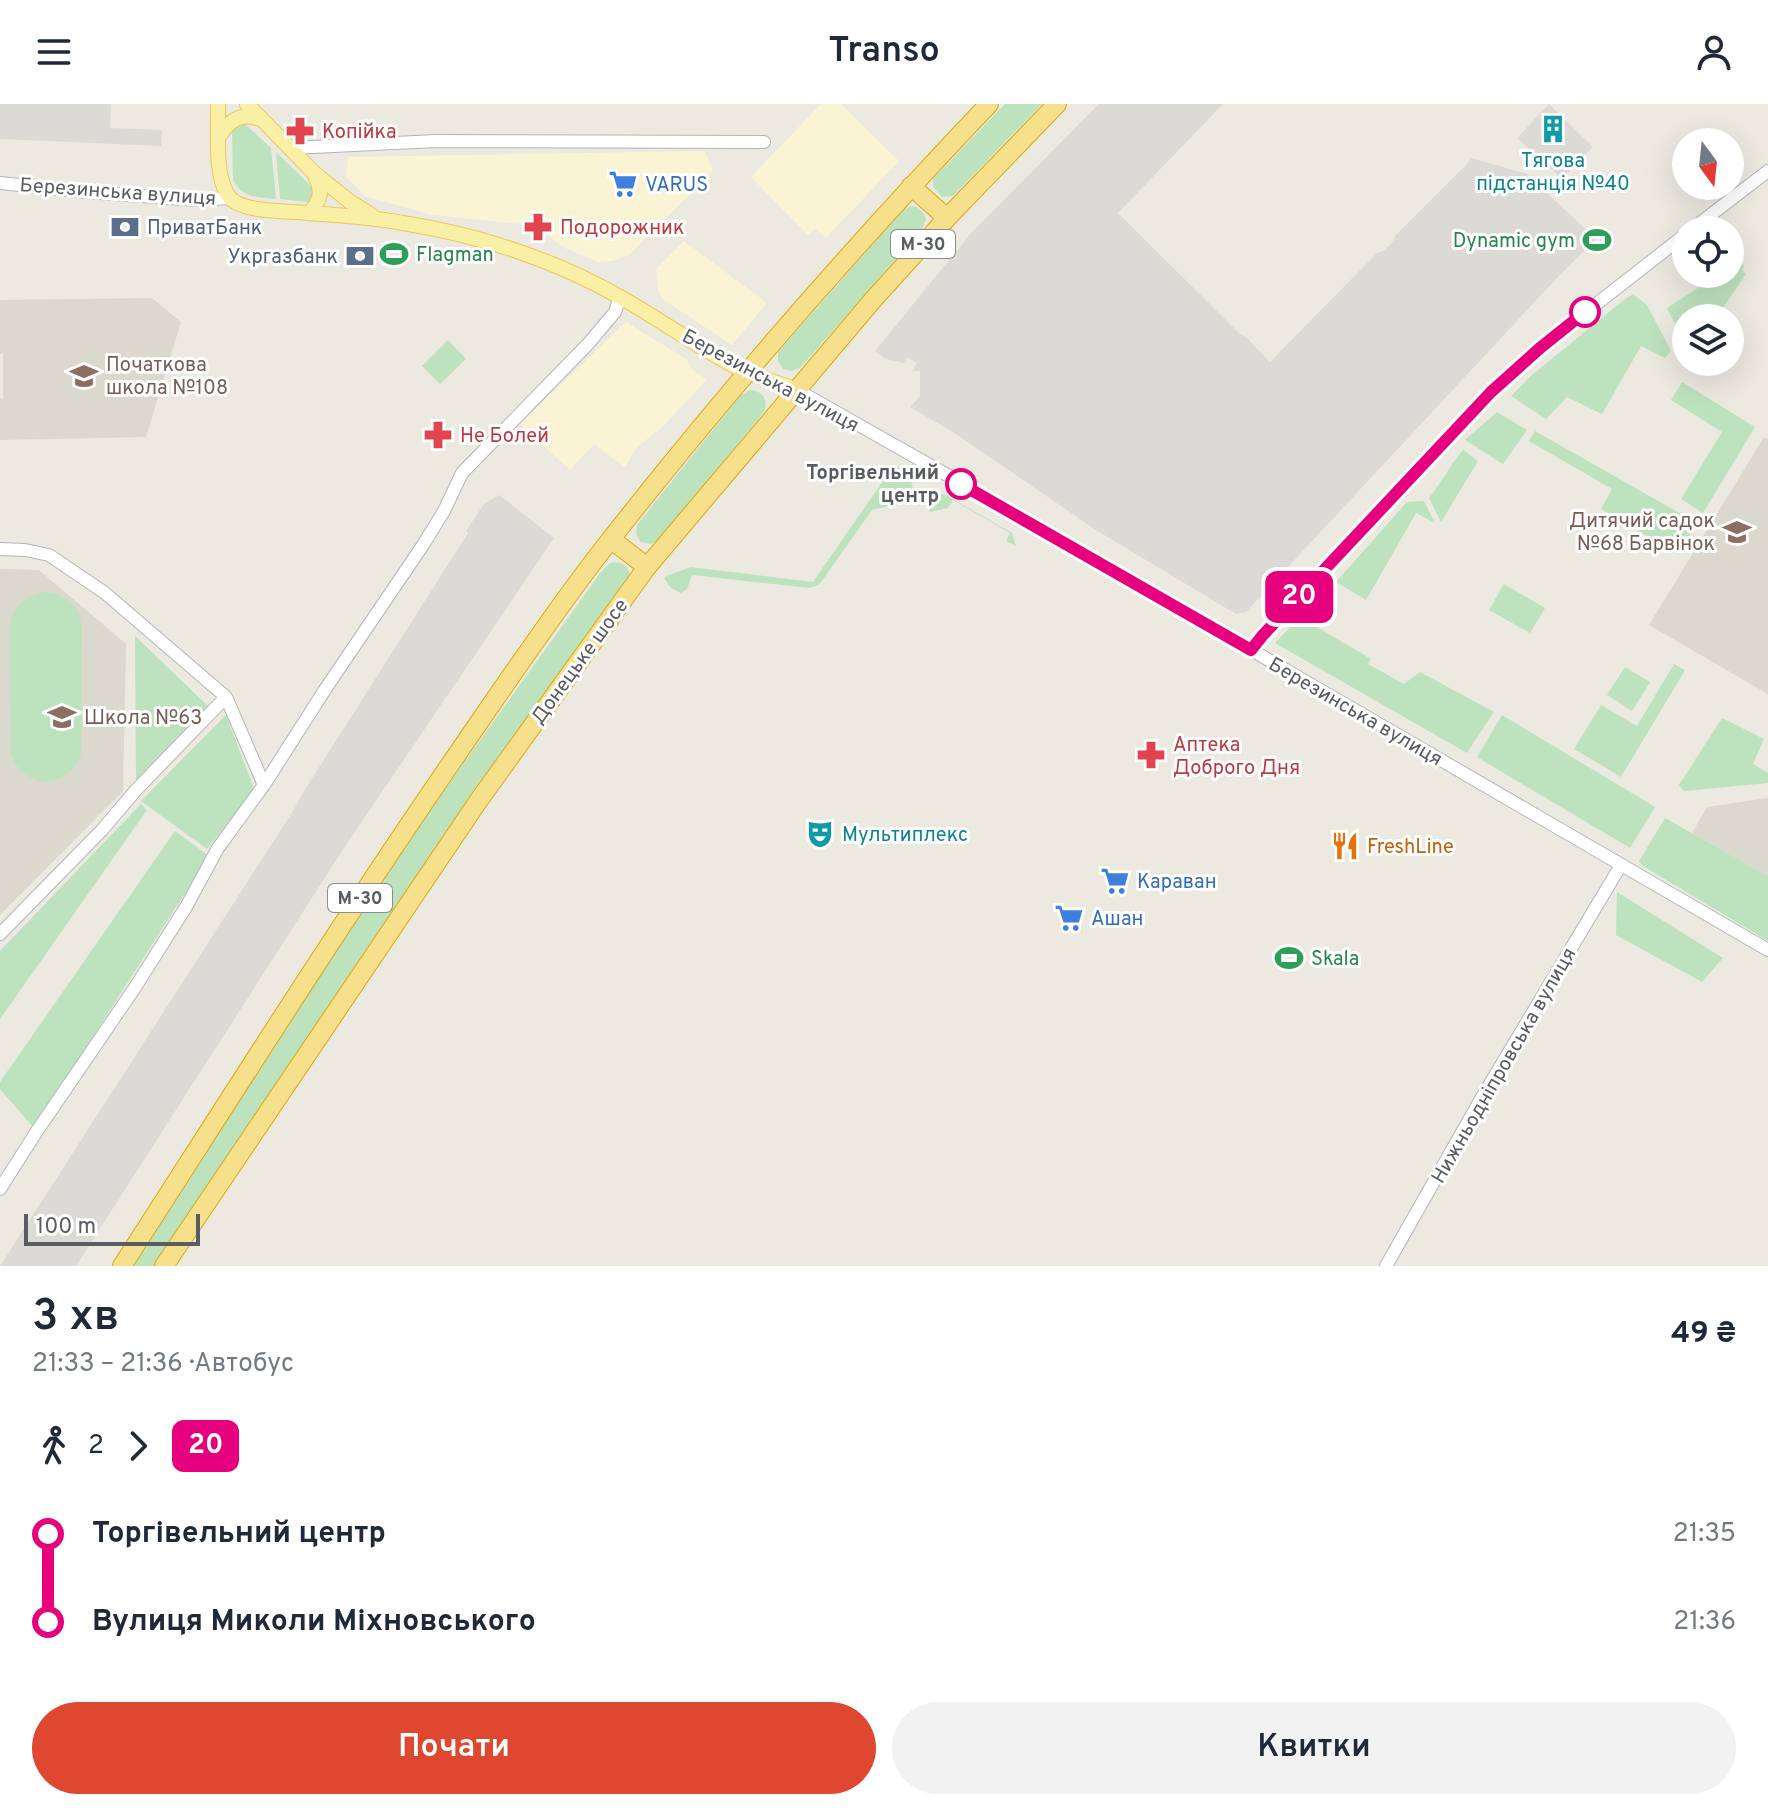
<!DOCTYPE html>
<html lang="uk">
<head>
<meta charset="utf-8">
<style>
	:root { --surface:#fff; --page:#f2f2f3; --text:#1f2937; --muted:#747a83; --accent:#df4731 }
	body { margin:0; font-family:Overpass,sans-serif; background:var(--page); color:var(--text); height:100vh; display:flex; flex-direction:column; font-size:30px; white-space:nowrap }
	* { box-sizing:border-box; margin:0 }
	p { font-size:26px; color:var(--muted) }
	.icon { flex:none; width:44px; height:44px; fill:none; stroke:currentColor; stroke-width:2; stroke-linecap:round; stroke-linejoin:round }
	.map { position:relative; height:1162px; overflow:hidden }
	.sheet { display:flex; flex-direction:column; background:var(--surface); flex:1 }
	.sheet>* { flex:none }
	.badge { padding:0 16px; border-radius:12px; font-size:28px; line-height:52px }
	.needle { width:52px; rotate:165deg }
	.tools { position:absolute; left:1672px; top:24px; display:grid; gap:16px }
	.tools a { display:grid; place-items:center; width:72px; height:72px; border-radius:50%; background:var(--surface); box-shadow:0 8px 32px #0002; font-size:40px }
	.scale { position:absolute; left:24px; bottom:20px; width:176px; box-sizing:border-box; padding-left:8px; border:4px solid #595c60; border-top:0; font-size:22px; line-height:28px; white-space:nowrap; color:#595c60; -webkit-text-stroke:6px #fff; paint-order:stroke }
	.map>.badge { position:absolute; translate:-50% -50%; box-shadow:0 0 0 4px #fff }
	.legs { display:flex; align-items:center; gap:12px; height:88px; padding:0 32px; font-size:26px }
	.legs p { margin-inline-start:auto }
	.overview { display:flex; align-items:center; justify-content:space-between; height:136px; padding:0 32px }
	h1 { font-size:44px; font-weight:600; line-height:60px }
	.primary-button { display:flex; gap:16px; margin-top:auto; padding:16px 32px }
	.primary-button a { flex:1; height:92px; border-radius:48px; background:var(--accent); color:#fff; font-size:32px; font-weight:600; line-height:92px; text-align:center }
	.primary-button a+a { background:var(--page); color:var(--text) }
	ul { padding:0 32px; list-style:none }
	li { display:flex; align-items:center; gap:28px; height:88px; font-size:30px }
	li i { display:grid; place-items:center; width:12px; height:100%; margin:0 10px; background:currentColor }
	li i::after { content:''; width:20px; height:20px; margin:-10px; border:6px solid; border-radius:50%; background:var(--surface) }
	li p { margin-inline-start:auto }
	li:first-child i { background:linear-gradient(#0000 50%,currentColor 0) }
	li:last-child i { background:linear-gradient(currentColor 50%,#0000 0) }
	header { display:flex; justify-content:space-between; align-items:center; height:104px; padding:0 32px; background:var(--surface); font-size:36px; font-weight:600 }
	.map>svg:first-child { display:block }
	.commercial { fill:#fbf4d4 }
	.industrial { fill:#dcdad4 }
	.education { fill:#dbd8ce }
	.green { fill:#bde2be }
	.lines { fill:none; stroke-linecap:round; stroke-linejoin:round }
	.minor-casing { stroke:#b3b5ba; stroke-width:14 }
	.major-casing { stroke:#e9c85a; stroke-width:16 }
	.highway-casing { stroke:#dfa70c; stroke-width:20 }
	.minor { stroke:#fff; stroke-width:12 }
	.major { stroke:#faf0a5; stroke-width:14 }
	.highway { stroke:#f7e08b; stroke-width:18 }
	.line-1-casing { stroke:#fff; stroke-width:18 }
	.line-1 { stroke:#e6007e; stroke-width:12 }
	.stop-1-dot { fill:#fff; stroke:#e6007e; stroke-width:4 }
	.labels { text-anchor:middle; stroke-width:6; stroke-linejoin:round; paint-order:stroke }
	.shield { fill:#fff; stroke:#8b8d90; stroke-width:2 }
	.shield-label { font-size:18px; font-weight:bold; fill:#595c60 }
	.health-label { font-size:20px; fill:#be3a42; stroke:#fff; text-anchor:start }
	.culture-label { font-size:20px; fill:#0d838f; stroke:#fff }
	.shop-label { font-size:20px; fill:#366cbe; stroke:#fff; text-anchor:start }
	.street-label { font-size:20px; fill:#595c60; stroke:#fff }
	.service-label { font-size:20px; fill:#4e5e75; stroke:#fff; text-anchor:start }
	.leisure-label { font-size:20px; fill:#27864d; stroke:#fff; text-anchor:start }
	.education-label { font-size:20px; fill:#785e54; stroke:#fff; text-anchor:start }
	.stop-label { font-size:20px; font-weight:bold; fill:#595c60; stroke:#fff; text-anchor:end }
	.food-label { font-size:20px; fill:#c56008; stroke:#fff; text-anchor:start }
</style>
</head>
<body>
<header><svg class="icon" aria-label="menu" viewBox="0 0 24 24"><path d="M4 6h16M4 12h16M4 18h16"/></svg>Transo<svg class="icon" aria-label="person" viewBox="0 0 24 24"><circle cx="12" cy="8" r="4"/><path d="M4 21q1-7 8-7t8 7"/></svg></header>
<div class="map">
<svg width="1768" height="1162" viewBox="0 0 1768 1162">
	<rect width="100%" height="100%" fill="#ebe9e0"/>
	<path class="commercial" d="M821,0H841L899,57L826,134L815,125L808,131L751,73Z
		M705,47L713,67L629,151L612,157L598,158L567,145L536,124L521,120L432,111L365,92L346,72L348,53Z
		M684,137L767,199L732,241L664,196L658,186L656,165Z
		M626,218L686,255L693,266L707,276L661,324L636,344L625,363L594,340L570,366L520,320Z"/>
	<path class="industrial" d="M0,0H111L110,24L162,26L161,42L0,35Z
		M1099,0H1223L1118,109L1240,230L1246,233L1270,258L1376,150L1383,147L1392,139L1395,132L1467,60L1471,54L1527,70L1596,135L1556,175L1246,508L1236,510L1096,426L953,328L910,303L920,292V267H912L917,259L907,253L904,259L885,255L875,247L972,128Z
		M1549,0L1593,43L1562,75L1517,34Z
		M499,391L554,434L342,747L76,1162H0L293,707L306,684L468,429L466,427L484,400Z"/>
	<path class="education" d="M152,194L181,218L146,333L0,336V295L3,294V250H0V196Z
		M1764,333L1768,335V590L1649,521Z
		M0,465L39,466L126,540L123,687L0,811Z
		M1768,694V772L1692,729L1707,703Z"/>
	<path class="green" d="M1005,0H1042L953,92L942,93L933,83V75Z
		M245,20L271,44L276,95C258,93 242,94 233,76L232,26L238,21Z
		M276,48L310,81L314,91L312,96L308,98L280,95Z
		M912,102C920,103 923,108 926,115L922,125L800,264L792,267L783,265L778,257V248L903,106Z
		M1730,158L1744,161L1742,166L1746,170L1716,214H1686L1685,239L1667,204L1707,178L1706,174L1711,170H1730Z
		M1633,190L1647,201L1671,247L1665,254L1641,242L1602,310L1567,293L1546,315L1511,292L1532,271L1625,195Z
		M448,236L466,255L440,280L422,262Z
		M1682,278L1755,323L1703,409L1681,395L1722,328L1671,296Z
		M750,286C762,286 769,296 764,308L659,436L651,440L641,438L636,430L637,421L740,292Z
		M1497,308L1527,326L1503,360L1465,336Z
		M1535,327L1697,419L1678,450L1601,405L1612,385L1529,337Z
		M1463,346L1478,357L1441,418L1429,394C1442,378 1450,361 1463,346Z
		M894,361L909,370L916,396L872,406L819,481L809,484L692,471L687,485L681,489L671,484L664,474L666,472L691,463L813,478Z
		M944,390L1012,429L1016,442L1006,437L1010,429L953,396L948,404L930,408L926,394Z
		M1424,397L1435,419L1416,409L1366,496L1336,478L1407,398Z
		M615,458C624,459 629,463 630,472L156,1162H132L410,734L601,468L610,459Z
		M1504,480L1545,504L1530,529L1489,506Z
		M46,488C67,490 79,502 82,523L81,651C66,686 26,686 11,651L10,523C13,502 25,490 46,488Z
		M1300,513L1371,555L1368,560L1404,580L1420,568L1494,608L1467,649L1275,539Z
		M135,532L208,602L136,678Z
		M1674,560L1685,566L1621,673L1574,645L1601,601L1637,622Z
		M1625,563L1650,578L1632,607L1607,591Z
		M226,611L254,685L207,745L141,697Z
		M1502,611L1655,703L1630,744L1477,653Z
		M1722,614L1764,635L1753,660L1768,669V679L1684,687L1679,681Z
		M141,700L147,706L0,915V847Z
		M1665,714L1768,772V837L1643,762L1639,757Z
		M175,727L209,752L34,1024L0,985V978Z
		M1617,788L1723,854L1702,878L1616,831Z"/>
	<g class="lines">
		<defs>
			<path id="minor" d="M292,44L436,37L764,38
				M0,79L87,88L197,96L230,94
				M1691,126L1768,67
				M797,286L1069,440L1768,846
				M0,445L25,446L49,451L105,489L226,593L264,681
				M1251,546L1263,531L1491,288L1540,244L1686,130
				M0,830L102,726L136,686L226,593
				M0,1085L37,1027L134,885L186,803L218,744L264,681L326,584L423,441L444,407L462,369L588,240L615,208L620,193
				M1386,1162L1481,995L1621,761"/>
			<path id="major" d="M218,0C219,24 212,84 235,98C252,108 287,107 307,109C339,111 371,113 403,119C478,131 553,155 620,193C659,215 695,241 734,262C754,272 776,278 797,286
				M247,0L313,68L349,97L371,111
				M219,33C229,16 241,8 260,15
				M309,109C321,97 323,87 315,72"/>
			<path id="highway" d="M911,82L947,114
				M612,436L647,463
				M122,1162C233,990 342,817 458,649C502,585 546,520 593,458C717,298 850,146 989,0
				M164,1162L479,696L647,463L872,197L947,114L1057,0"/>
		</defs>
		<use href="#minor" class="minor-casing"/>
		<use href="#major" class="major-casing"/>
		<use href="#highway" class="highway-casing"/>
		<use href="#minor" class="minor"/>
		<use href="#major" class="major"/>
		<use href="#highway" class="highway"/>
	</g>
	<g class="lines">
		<defs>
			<path id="line-1" d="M961,380L1251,546L1263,531L1491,288L1540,244L1585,208"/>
		</defs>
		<use href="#line-1" class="line-1-casing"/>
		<use href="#line-1" class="line-1"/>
	</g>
	<defs>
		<symbol id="building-bare" viewBox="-9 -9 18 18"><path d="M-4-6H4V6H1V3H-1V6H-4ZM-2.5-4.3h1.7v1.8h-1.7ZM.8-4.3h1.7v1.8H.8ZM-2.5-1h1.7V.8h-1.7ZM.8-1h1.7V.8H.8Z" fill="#0f9aa8" stroke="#fff" stroke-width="2.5" paint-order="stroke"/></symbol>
		<symbol id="pharmacy-bare" viewBox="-9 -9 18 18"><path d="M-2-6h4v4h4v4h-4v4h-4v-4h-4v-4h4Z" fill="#e0444e" stroke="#fff" stroke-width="2.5" paint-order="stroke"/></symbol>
		<symbol id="supermarket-bare" viewBox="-9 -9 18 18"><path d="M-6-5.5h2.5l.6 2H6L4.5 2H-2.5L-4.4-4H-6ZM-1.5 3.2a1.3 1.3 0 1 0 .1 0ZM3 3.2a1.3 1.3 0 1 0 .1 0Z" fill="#3f7fe0" stroke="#fff" stroke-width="2.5" paint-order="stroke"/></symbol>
		<symbol id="bank-bare" viewBox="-9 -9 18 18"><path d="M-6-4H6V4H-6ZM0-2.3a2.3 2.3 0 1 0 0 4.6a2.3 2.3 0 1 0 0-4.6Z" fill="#5c6f8a" stroke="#fff" stroke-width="2.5" paint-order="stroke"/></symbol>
		<symbol id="stadium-bare" viewBox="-9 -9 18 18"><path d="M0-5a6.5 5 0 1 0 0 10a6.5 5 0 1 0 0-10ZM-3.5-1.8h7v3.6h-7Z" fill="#2e9e5b" stroke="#fff" stroke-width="2.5" paint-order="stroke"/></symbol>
		<symbol id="school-bare" viewBox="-9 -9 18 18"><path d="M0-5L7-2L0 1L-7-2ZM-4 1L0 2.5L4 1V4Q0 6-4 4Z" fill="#8d6e63" stroke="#fff" stroke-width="2.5" paint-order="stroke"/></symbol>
		<symbol id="theatre-bare" viewBox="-9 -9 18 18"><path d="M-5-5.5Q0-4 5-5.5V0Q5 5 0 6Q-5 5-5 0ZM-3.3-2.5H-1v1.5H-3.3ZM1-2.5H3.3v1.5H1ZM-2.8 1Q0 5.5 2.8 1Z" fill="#0f9aa8" stroke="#fff" stroke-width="2.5" paint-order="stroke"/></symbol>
		<symbol id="restaurant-bare" viewBox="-9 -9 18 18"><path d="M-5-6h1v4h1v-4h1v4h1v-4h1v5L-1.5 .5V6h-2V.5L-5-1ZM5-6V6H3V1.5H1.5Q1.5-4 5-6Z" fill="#e8710a" stroke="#fff" stroke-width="2.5" paint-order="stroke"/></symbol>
	</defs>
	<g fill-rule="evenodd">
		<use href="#building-bare" x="1533" y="5" width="40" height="40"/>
		<use href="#pharmacy-bare" x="280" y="7" width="40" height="40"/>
		<use href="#supermarket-bare" x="603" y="60" width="40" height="40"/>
		<use href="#bank-bare" x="105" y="103" width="40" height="40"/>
		<use href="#pharmacy-bare" x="518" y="103" width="40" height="40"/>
		<use href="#stadium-bare" x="1577" y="116" width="40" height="40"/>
		<use href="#stadium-bare" x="374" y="130" width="40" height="40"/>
		<use href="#bank-bare" x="340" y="132" width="40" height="40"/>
		<use href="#school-bare" x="64" y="252" width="40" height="40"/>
		<use href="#pharmacy-bare" x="418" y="311" width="40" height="40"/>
		<use href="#school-bare" x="1717" y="408" width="40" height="40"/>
		<use href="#school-bare" x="42" y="593" width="40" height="40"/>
		<use href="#pharmacy-bare" x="1131" y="631" width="40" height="40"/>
		<use href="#theatre-bare" x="800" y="710" width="40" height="40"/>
		<use href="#restaurant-bare" x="1325" y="722" width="40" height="40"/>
		<use href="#supermarket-bare" x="1095" y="757" width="40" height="40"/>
		<use href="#supermarket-bare" x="1049" y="794" width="40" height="40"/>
		<use href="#stadium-bare" x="1269" y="834" width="40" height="40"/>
	</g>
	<g class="stop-1-dot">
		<circle cx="1585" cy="208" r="14"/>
		<circle cx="961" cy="380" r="14"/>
	</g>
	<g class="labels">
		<g class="shield">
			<rect x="891" y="126" width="64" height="28" rx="6"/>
			<rect x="328" y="780" width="64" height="28" rx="6"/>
		</g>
		<g class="shield-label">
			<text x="923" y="146">М-30</text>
			<text x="360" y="800">М-30</text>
		</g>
		<g class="health-label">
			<text x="322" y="34">Копійка</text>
			<text x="560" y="130">Подорожник</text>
			<text x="460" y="338">Не Болей</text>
			<text x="1173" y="647">Аптека<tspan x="1173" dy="23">Доброго Дня</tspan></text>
		</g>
		<g class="culture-label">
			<text x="1553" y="63">Тягова<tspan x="1553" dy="23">пiдстанцiя №40</tspan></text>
			<text x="842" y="737" text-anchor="start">Мультиплекс</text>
		</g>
		<g class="shop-label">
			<text x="645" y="87">VARUS</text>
			<text x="1137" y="784">Караван</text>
			<text x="1091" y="821">Ашан</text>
		</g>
		<g class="street-label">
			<text transform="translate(118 87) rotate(4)" y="7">Березинська вулиця</text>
			<text transform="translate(771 276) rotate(28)" y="7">Березинська вулиця</text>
			<text transform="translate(579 557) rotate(-54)" y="7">Донецьке шосе</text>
			<text transform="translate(1356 607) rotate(30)" y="7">Березинська вулиця</text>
			<text transform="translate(1503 961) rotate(-60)" y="7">Нижньодніпровська вулиця</text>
		</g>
		<g class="service-label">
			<text x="147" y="130">ПриватБанк</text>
			<text x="338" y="159" text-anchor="end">Укргазбанк</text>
		</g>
		<g class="leisure-label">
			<text x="1575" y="143" text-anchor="end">Dynamic gym</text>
			<text x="416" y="157">Flagman</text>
			<text x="1311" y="861">Skala</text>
		</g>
		<g class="education-label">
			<text x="106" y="267">Початкова<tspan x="106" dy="23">школа №108</tspan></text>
			<text x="1715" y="423" text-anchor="end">Дитячий садок<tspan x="1715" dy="23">№68 Барвінок</tspan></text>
			<text x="84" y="620">Школа №63</text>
		</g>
		<g class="stop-label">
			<text x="939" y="375">Торгівельний<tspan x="939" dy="23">центр</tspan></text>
		</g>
		<g class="food-label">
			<text x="1367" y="749">FreshLine</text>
		</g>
	</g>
</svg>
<div class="tools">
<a><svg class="needle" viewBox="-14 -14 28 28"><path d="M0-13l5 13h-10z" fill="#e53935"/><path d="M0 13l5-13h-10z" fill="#747a83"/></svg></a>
<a><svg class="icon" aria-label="locate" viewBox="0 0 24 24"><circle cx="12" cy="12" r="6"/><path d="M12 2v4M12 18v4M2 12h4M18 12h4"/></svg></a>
<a><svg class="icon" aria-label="layers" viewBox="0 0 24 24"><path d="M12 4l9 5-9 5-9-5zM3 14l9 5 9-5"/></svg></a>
</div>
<div class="scale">100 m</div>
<b class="badge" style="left:1299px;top:493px;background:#e6007e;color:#fff">20</b>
</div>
<section class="sheet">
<div class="overview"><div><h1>3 хв</h1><p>21:33 – 21:36 · Автобус</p></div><b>49 ₴</b></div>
<div class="legs"><svg class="icon" aria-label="walk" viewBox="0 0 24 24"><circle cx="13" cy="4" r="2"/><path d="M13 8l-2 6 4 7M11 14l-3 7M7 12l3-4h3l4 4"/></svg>2<svg class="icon" aria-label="forward" viewBox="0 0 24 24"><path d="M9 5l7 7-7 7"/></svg><b class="badge" style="background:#e6007e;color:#fff">20</b></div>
<ul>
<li><i style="color:#e6007e"></i><b>Торгівельний центр</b><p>21:35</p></li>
<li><i style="color:#e6007e"></i><b>Вулиця Миколи Міхновського</b><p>21:36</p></li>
</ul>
<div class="primary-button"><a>Почати</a><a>Квитки</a></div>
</section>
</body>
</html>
